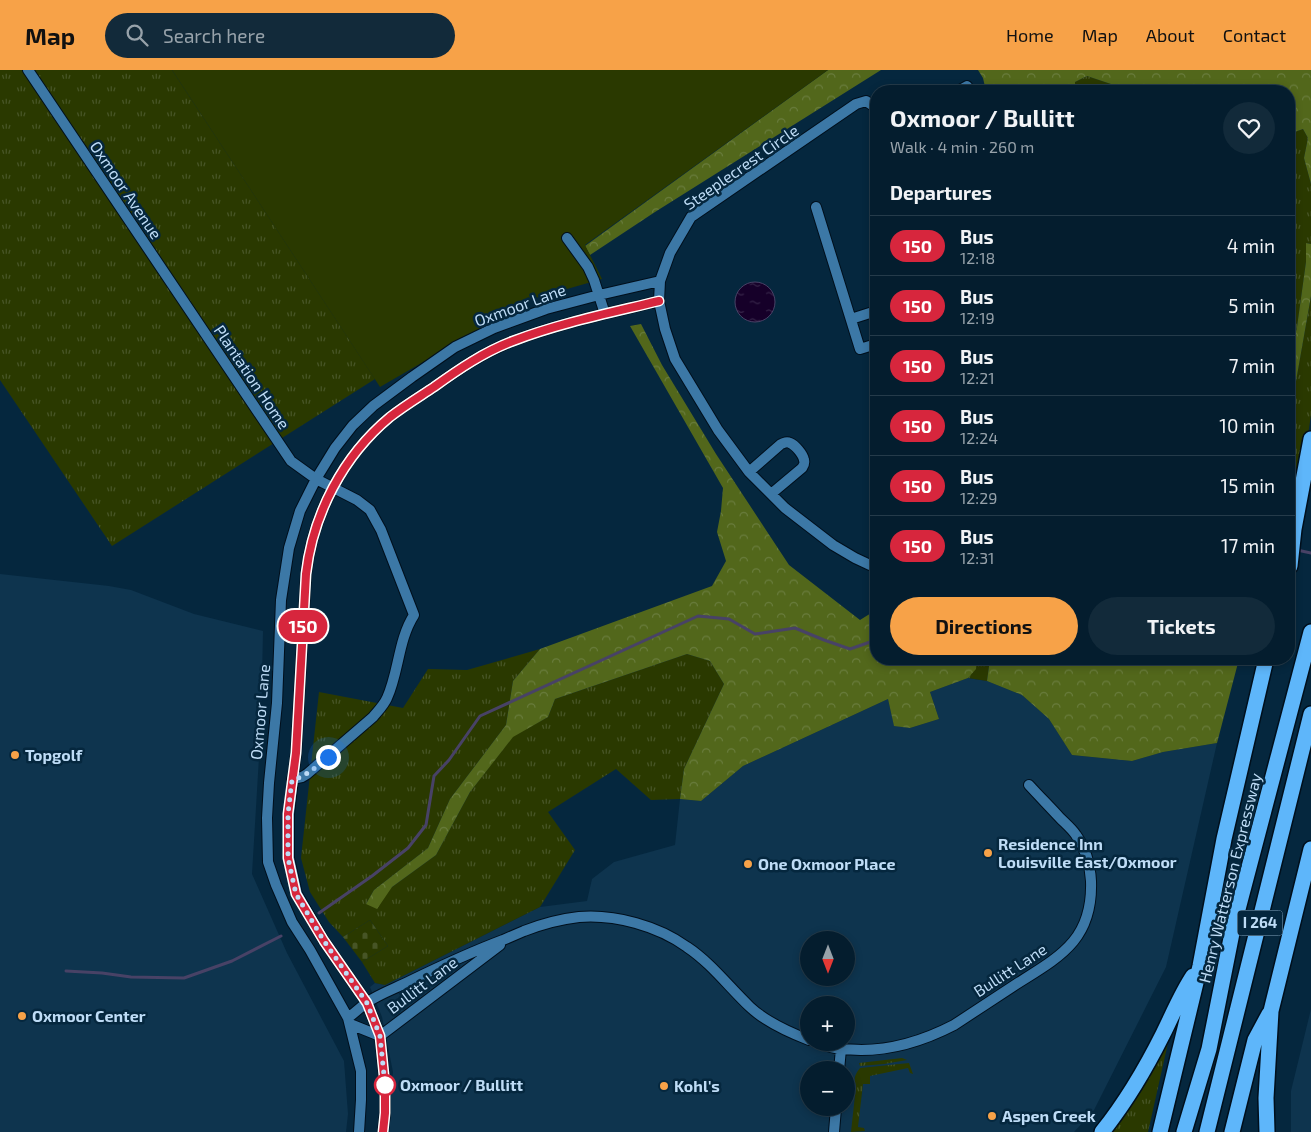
<!DOCTYPE html>
<html lang="en">
<head>
<meta charset="utf-8">
<style>
	:root { --surface:#041d2e; --page:#122a3a; --text:#f1f3f6; --muted:#97a2aa; --line:#253b4a; --accent:#f7a248 }
	body { margin:0; font-family:"Exo 2",sans-serif; background:var(--page); color:var(--text); height:100vh; display:flex; flex-direction:column; font-size:19px; white-space:nowrap }
	* { box-sizing:border-box; margin:0 }
	p { font-size:16px; color:var(--muted) }
	.icon { flex:none; width:28px; height:28px; fill:none; stroke:currentColor; stroke-width:2; stroke-linecap:round; stroke-linejoin:round }
	.map { position:relative; flex:1; overflow:hidden }
	.details { position:absolute; left:870px; top:15px; width:425px; height:580px; display:flex; flex-direction:column; background:var(--surface); border-radius:20px; box-shadow:0 2px 8px #0003,0 0 0 1px var(--line) }
	.details>* { flex:none }
	.badge { padding:0 10px; border-radius:16px; font-size:18px; line-height:32px }
	.needle { width:32px; rotate:180deg }
	.controls { position:absolute; left:800px; top:861px; display:grid; gap:10px }
	.controls a { display:grid; place-items:center; width:55px; height:55px; border-radius:50%; background:var(--surface); box-shadow:0 2px 8px #0003,0 0 0 1px var(--line); font-size:25px }
	.you { position:absolute; width:25px; height:25px; margin:-12px; border:4px solid #fff; border-radius:50%; background:#1a73e8; box-shadow:0 0 0 8px #1a73e833 }
	.map>.badge { position:absolute; translate:-50% -50%; box-shadow:0 0 0 2px #fff }
	h2 { padding:0 20px; font-size:19px; line-height:45px }
	.round { display:grid; place-items:center; flex:none; width:52px; height:52px; border-radius:26px; background:var(--page) }
	.overview { display:flex; align-items:center; justify-content:space-between; height:85px; padding:0 20px }
	h1 { font-size:24px; font-weight:700; line-height:38px }
	.button { display:flex; gap:10px; margin-top:auto; padding:10px 20px }
	.button a { flex:1; height:58px; border-radius:30px; background:var(--accent); color:#111; font-size:20px; font-weight:700; line-height:58px; text-align:center }
	.button a+a { background:var(--page); color:var(--text) }
	ul { padding:0; list-style:none }
	li { display:flex; align-items:center; gap:15px; height:60px; padding:0 20px; border-top:1px solid var(--line) }
	li div { flex:1 }
	li b { display:block; font-size:19px }
	li em { font-style:normal }
	li .badge { min-width:55px; font-weight:700; text-align:center }
	header { display:flex; align-items:center; gap:30px; box-sizing:border-box; height:70px; padding:0 25px; background:var(--accent); color:#111 }
	header strong { font-size:24px }
	nav { display:flex; gap:28px; margin-inline-start:auto; font-size:18px }
	.search { width:350px; height:45px; background:var(--page); display:flex; align-items:center; gap:12px; box-sizing:border-box; padding:0 18px; border-radius:28px; color:var(--muted); font-size:19px }
	.map>svg:first-child { display:block }
	.built { fill:#0e344e; fill-rule:evenodd }
	.grass { fill:url(#grass-tufts) }
	.forest { fill:url(#forest-crowns) }
	.cemetery { fill:url(#cemetery-stones) }
	.garden { fill:#2a3900 }
	.water { fill:url(#water-ripples); stroke:#484266 }
	.lines { fill:none; stroke-linecap:round; stroke-linejoin:round }
	.stream { stroke:#484266; stroke-width:3 }
	.minor-casing { stroke:#000f1c; stroke-width:12 }
	.motorway-casing { stroke:#000f1c; stroke-width:18 }
	.minor { stroke:#3c78a6; stroke-width:10 }
	.motorway { stroke:#5eb6fa; stroke-width:15 }
	.line-casing { stroke:#fff; stroke-width:11 }
	.line { stroke:#d7263d; stroke-width:8 }
	.walk { stroke:#bedcf6; stroke-width:5; stroke-dasharray:0 9 }
	.poi-dot { fill:#f7a248; stroke:#05273e; stroke-width:2 }
	.stop-dot { fill:#fff; stroke:#d7263d; stroke-width:2.5 }
	.labels { text-anchor:middle; stroke-width:5; stroke-linejoin:round; paint-order:stroke }
	.shield { fill:#05273e; stroke:#86a6bf; stroke-width:1 }
	.shield-label { font-size:15px; font-weight:bold; fill:#bedcf6 }
	.street-label { font-size:16px; fill:#bedcf6; stroke:#05273e }
	.poi-label { font-size:16px; font-weight:bold; fill:#bedcf6; stroke:#05273e; text-anchor:start }
	.stop-label { font-size:16px; font-weight:bold; fill:#bedcf6; stroke:#05273e; text-anchor:start }
</style>
</head>
<body>
<header>
<strong>Map</strong>
<div class="search"><svg class="icon" aria-label="search" viewBox="0 0 24 24"><circle cx="10" cy="10" r="6"/><path d="M15 15l6 6"/></svg>Search here</div>
<nav><a>Home</a><a>Map</a><a>About</a><a>Contact</a></nav>
</header>
<div class="map">
<svg width="1311" height="1062" viewBox="0 0 1311 1062">
	<defs>
		<pattern id="grass-tufts" width="24" height="20" patternUnits="userSpaceOnUse" patternTransform="scale(1.25)"><rect width="24" height="20" fill="#2a3900"/><path d="M3 7l-1-3M5 7V3M7 7l1-3M15 17l-1-3M17 17v-4M19 17l1-3" fill="none" stroke="#475526"/></pattern>
		<pattern id="forest-crowns" width="20" height="18" patternUnits="userSpaceOnUse" patternTransform="scale(1.25)"><rect width="20" height="18" fill="#52671b"/><path d="M2 6a3 3 0 1 1 6 0M12 15a3 3 0 1 1 6 0" fill="none" stroke="#697c3d"/></pattern>
		<pattern id="cemetery-stones" width="16" height="16" patternUnits="userSpaceOnUse" patternTransform="scale(1.25)"><rect width="16" height="16" fill="#2a3900"/><path d="M2 7V4a2 2 0 0 1 4 0v3zM10 15v-3a2 2 0 0 1 4 0v3z" fill="#475526"/></pattern>
		<pattern id="water-ripples" width="26" height="14" patternUnits="userSpaceOnUse" patternTransform="scale(1.25)"><rect width="26" height="14" fill="#160029"/><path d="M2 4q2-2 4 0t4 0M15 11q2-2 4 0t4 0" fill="none" stroke="#362549"/></pattern>
	</defs>
	<rect width="100%" height="100%" fill="#05273e"/>
	<path class="built" d="M0,504L109,516L131,520L194,544L263,561L261,654L252,804L287,883L344,991L348,1044L346,1062H0Z
		M968,608L987,611L1022,625L1049,649L1072,685L1132,691L1163,682L1217,673L1166,897L1094,1040L1074,1062H387L393,1002L382,947L370,917L375,913L385,915L540,837L587,831L592,809L614,792L675,775L680,729L701,731L743,696L888,629L894,655L910,658L939,649L930,622ZM809,870H846V908H809ZM809,935H846V972H809ZM809,1000H846V1038H809Z
		M1311,939V1062H1291V1021Z"/>
	<path class="grass" d="M0,0H172L375,309L112,476L0,310Z
		M1087,6L1132,21H1075V12Z
		M1303,59L1308,68L1304,88L1311,114V174L1306,173V192L1297,257L1289,292V64Z
		M1311,226V345L1306,378L1289,450V351Z
		M540,579L513,611L506,655L450,729L428,778L374,820L366,834L392,817L436,785L470,722L513,666L548,647L555,629L687,584L710,591L724,614L684,699L680,729L651,730L616,699L548,742L575,780L540,837L385,915L375,913L362,892L388,876L370,850L343,867L329,852L310,822L301,788L319,622L403,638L428,599L467,600Z
		M977,589H990L987,611L968,608L975,599Z
		M1168,973L1148,1062H1112L1142,1020Z
		M902,988L907,990L884,994L860,996L859,993Z
		M909,993L913,1004L910,1003L908,998L870,1006V1014H863L858,1057L864,1058L865,1061L851,1062L856,1016C853,1009 855,1004 860,998Z"/>
	<path class="forest" d="M828,0H881L655,142L590,185L585,176Z
		M978,0H1311V114L1304,88L1308,68L1303,59L1289,64V21H1132L1087,6L1075,12V21H986L983,8Z
		M1306,173L1311,174V226L1289,351V292L1297,257L1306,192Z
		M641,254L662,295L716,384L789,495L860,550L876,540V589H977L976,599L968,608L930,622L939,649L910,658L894,656L888,629L743,696L701,731L680,729L684,699L724,614L710,591L687,584L555,629L548,647L513,667L470,722L436,785L392,817L377,839L366,834L374,820L428,778L450,729L506,655L513,611L540,579L712,516L726,491L717,462L721,441L723,418L630,256Z
		M990,589H1239L1217,673L1163,682L1132,691L1072,685L1049,649L1022,625L987,611Z"/>
	<path class="cemetery" d="M370,850L388,876L362,892L343,867Z"/>
	<path class="garden" d="M172,0H828L585,175L602,209L532,229L380,317Z"/>
	<path class="water" d="M735 232a20 20 0 1 1 40 0a20 20 0 1 1-40 0Z"/>
	<g class="lines">
		<path class="stream" d="M1297,480L1311,483
			M319,843L372,806L408,778L426,755L434,706L449,690L480,646L698,546L729,549L755,564L795,558L824,570L850,579L876,570
			M66,901L102,903L131,907L184,908L232,891L281,866"/>
		<defs>
			<path id="minor" d="M28,0L291,391L316,409L357,430L370,440L381,460L414,545C398,570 399,602 387,628C384,635 378,641 373,647L307,704L302,707L292,709
				M958,21L967,16
				M876,41L875,37L866,31L856,34L691,147L670,183L660,211L659,231L665,259L675,289L718,360L749,402L785,438L833,475L855,488L870,495L876,496
				M816,137L860,279L876,274
				M567,168L588,197L594,210L605,244
				M851,249L876,241
				M749,402L781,374C785,373 786,371 790,373C795,375 803,384 804,390C805,394 804,395 802,398L771,424
				M348,948C354,943 360,938 366,933C379,924 396,918 410,911C441,896 471,882 503,870C510,867 517,864 524,861C542,854 561,849 579,847C615,844 658,856 687,877C711,893 728,916 750,937C766,952 788,962 809,970
				M350,954L380,966L500,875
				M815,972C823,975 832,978 841,979C847,980 854,979 861,980C894,980 925,970 954,955C975,941 997,927 1018,913C1061,886 1093,869 1091,811C1090,794 1086,779 1076,765C1072,759 1066,754 1060,748C1050,737 1039,726 1029,715
				M839,1000L841,979
				M359,1062L361,1030V1001L348,948L310,880L292,852L276,815L268,792L267,748L269,713L277,633L281,530L289,478L300,441L316,409L335,378L353,355L373,336L412,307L455,277L494,258L546,239L599,225L660,211
				M383,1062L385,1043V1015L380,966L367,933L324,871L297,824L289,788V744L296,683L306,504C313,444 343,386 390,347C404,336 419,327 434,317C459,299 484,282 513,271C560,253 610,243 659,231
				M834,1062L836,1038"/>
			<path id="motorway" d="M1290,496L1294,459L1311,369
				M1102,1062C1126,1032 1146,998 1163,964C1173,944 1181,924 1193,906
				M1160,1062L1200,896L1224,769L1266,589
				M1184,1062L1209,979L1233,858L1311,562
				M1207,1062L1311,644
				M1232,1062L1255,970L1269,944
				M1267,1062L1266,1028L1271,941L1311,779"/>
		</defs>
		<use href="#minor" class="minor-casing"/>
		<use href="#motorway" class="motorway-casing"/>
		<use href="#minor" class="minor"/>
		<use href="#motorway" class="motorway"/>
	</g>
	<g class="lines">
		<defs>
			<path id="line" d="M383,1062L385,1043V1015L380,966L367,933L324,871L296,824L288,788V744L296,683L306,504C313,444 343,386 390,347C404,336 419,327 434,317C459,299 484,282 513,271C560,253 610,243 659,231"/>
		</defs>
		<use href="#line" class="line-casing"/>
		<use href="#line" class="line"/>
		<path class="walk" d="M328,687C317,696 307,706 292,710L288,744V788L296,824L324,871L367,933L380,966L385,1015"/>
	</g>
	<g class="poi-dot">
		<circle cx="15" cy="685" r="5"/>
		<circle cx="988" cy="783" r="5"/>
		<circle cx="748" cy="794" r="5"/>
		<circle cx="22" cy="946" r="5"/>
		<circle cx="664" cy="1016" r="5"/>
		<circle cx="992" cy="1046" r="5"/>
	</g>
	<circle class="stop-dot" cx="385" cy="1015" r="10"/>
	<g class="labels">
		<rect class="shield" x="1237.5" y="840.5" width="45" height="25" rx="4"/>
		<g class="shield-label">
			<text x="1260" y="858">I 264</text>
		</g>
		<g class="street-label">
			<text transform="translate(741 97) rotate(-35)" y="6">Steeplecrest Circle</text>
			<text transform="translate(126 120) rotate(56)" y="6">Oxmoor Avenue</text>
			<text transform="translate(520 235) rotate(-20)" y="6">Oxmoor Lane</text>
			<text transform="translate(252 307) rotate(56)" y="6">Plantation Home</text>
			<text transform="translate(260 642) rotate(-85)" y="6">Oxmoor Lane</text>
			<text transform="translate(1230 808) rotate(-76)" y="6">Henry Watterson Expressway</text>
			<text transform="translate(1010 900) rotate(-33)" y="6">Bullitt Lane</text>
			<text transform="translate(422 915) rotate(-37)" y="6">Bullitt Lane</text>
		</g>
		<g class="poi-label">
			<text x="25" y="691">Topgolf</text>
			<text x="998" y="780">Residence Inn<tspan x="998" dy="18">Louisville East/Oxmoor</tspan></text>
			<text x="758" y="800">One Oxmoor Place</text>
			<text x="32" y="952">Oxmoor Center</text>
			<text x="674" y="1022">Kohl's</text>
			<text x="1002" y="1052">Aspen Creek</text>
		</g>
		<g class="stop-label">
			<text x="400" y="1021">Oxmoor / Bullitt</text>
		</g>
	</g>
</svg>
<div class="controls">
<a><svg class="needle" viewBox="-14 -14 28 28"><path d="M0-13l5 13h-10z" fill="#e53935"/><path d="M0 13l5-13h-10z" fill="#97a2aa"/></svg></a>
<a>+</a>
<a>−</a>
</div>
<div class="you" style="left:328px;top:687px"></div>
<b class="badge" style="left:303px;top:556px;background:#d7263d;color:#fff">150</b>
<section class="details">
<div class="overview"><div><h1>Oxmoor / Bullitt</h1><p>Walk · 4 min · 260 m</p></div><a class="round"><svg class="icon" aria-label="heart" viewBox="0 0 24 24"><path d="M12 20l-8-8c-3-5 5-10 8-4 3-6 11-1 8 4z"/></svg></a></div>
<h2>Departures</h2>
<ul>
<li><span class="badge" style="background:#d7263d;color:#fff">150</span><div><b>Bus</b><p>12:18</p></div><em>4 min</em></li>
<li><span class="badge" style="background:#d7263d;color:#fff">150</span><div><b>Bus</b><p>12:19</p></div><em>5 min</em></li>
<li><span class="badge" style="background:#d7263d;color:#fff">150</span><div><b>Bus</b><p>12:21</p></div><em>7 min</em></li>
<li><span class="badge" style="background:#d7263d;color:#fff">150</span><div><b>Bus</b><p>12:24</p></div><em>10 min</em></li>
<li><span class="badge" style="background:#d7263d;color:#fff">150</span><div><b>Bus</b><p>12:29</p></div><em>15 min</em></li>
<li><span class="badge" style="background:#d7263d;color:#fff">150</span><div><b>Bus</b><p>12:31</p></div><em>17 min</em></li>
</ul>
<div class="button"><a>Directions</a><a>Tickets</a></div>
</section>
</div>
</body>
</html>
